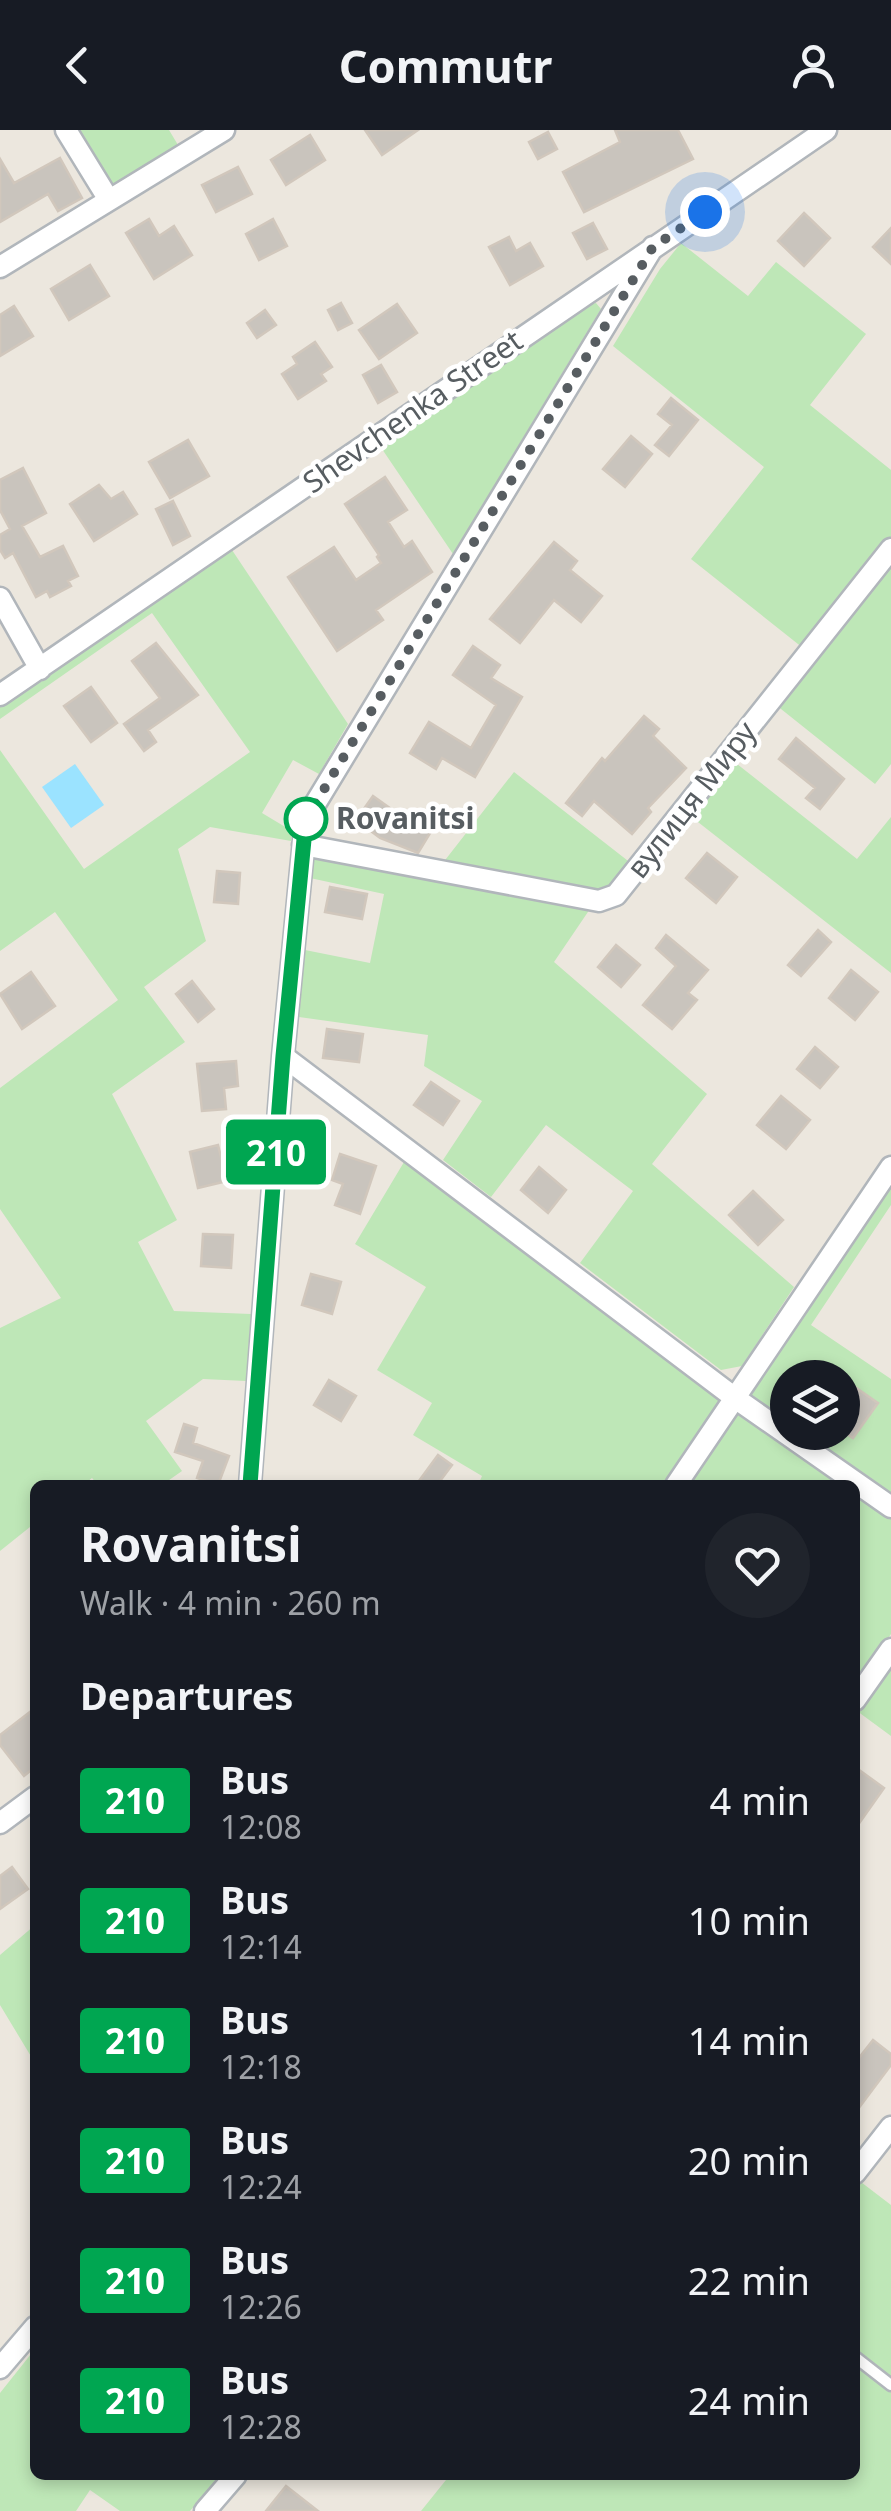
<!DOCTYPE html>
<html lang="en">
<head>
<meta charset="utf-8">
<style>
	:root { --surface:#171b24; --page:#20242c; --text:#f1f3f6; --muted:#9ea1a6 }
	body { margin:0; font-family:"Noto Sans",sans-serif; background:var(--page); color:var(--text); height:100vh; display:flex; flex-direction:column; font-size:38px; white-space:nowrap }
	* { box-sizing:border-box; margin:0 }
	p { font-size:32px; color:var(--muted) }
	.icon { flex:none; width:55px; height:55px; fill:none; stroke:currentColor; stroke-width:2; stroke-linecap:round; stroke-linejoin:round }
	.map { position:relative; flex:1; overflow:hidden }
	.panel { position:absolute; left:30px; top:1350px; width:830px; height:1000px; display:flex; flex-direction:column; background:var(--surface); border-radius:15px; box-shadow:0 5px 15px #0003 }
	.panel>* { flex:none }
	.badge { padding:0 20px; border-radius:8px; font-size:35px; line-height:65px }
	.fabs { position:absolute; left:770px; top:1230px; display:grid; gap:20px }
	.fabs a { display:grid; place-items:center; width:90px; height:90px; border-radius:50%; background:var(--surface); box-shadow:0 5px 15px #0003; font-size:50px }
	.you { position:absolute; width:50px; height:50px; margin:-25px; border:8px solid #fff; border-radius:50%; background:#1a73e8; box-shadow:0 0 0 15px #1a73e833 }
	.map>.badge { position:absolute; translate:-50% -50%; box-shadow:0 0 0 5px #fff }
	h2 { padding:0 50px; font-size:38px; line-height:90px }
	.round { display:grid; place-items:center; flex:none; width:105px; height:105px; border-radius:52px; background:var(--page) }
	.headline { display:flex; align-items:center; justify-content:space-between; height:170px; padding:0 50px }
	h1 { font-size:48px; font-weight:700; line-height:75px }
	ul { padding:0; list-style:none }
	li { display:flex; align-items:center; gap:30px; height:120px; padding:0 50px }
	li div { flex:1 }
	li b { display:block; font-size:38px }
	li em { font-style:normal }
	li .badge { min-width:110px; font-weight:700; text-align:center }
	header { display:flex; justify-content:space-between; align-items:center; height:130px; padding:0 50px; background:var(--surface); font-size:45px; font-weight:700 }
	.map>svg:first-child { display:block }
	.green { fill:#bee7b7 }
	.water { fill:#9be3ff }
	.building { fill:#c9c4bd; stroke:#d1c7bc; stroke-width:2.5 }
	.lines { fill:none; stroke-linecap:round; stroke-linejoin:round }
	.lane-casing { stroke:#b1b6bb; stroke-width:15 }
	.street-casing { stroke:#b1b6bb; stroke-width:25 }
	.lane { stroke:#fff; stroke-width:10 }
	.street { stroke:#fff; stroke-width:20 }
	.line-casing { stroke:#fff; stroke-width:22 }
	.line { stroke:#00a651; stroke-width:15 }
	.walk { stroke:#575d61; stroke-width:10; stroke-dasharray:0 18 }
	.stop-dot { fill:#fff; stroke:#00a651; stroke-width:5 }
	.labels { text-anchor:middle; stroke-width:9; stroke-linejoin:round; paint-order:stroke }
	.street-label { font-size:30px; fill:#575d61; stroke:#fff }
	.stop-label { font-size:30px; font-weight:bold; fill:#575d61; stroke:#fff; text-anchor:start }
</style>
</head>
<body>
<header><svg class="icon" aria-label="back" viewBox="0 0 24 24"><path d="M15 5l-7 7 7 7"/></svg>Commutr<svg class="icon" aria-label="person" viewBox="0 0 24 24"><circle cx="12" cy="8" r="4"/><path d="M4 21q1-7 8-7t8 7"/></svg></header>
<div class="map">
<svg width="891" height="2381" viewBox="0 0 891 2381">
	<rect width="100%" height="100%" fill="#ece7de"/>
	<path class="green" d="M77,0H169L178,15L111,56Z
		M681,113L748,166L776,132L866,204L810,275L891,340V409L803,518L691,429L764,337L613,216L660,139Z
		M596,173L601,179L453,424L380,316L584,176Z
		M230,417L348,594L319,644L293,630L262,683L292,701L291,711L210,697L178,719L206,811L144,857L185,912L112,964L177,1090L138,1112L174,1181L251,1184L246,1251L203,1249L146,1291L182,1341L162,1355H98L92,1348L83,1355H35V1393L0,1421V1198L61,1168L0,1079V958L118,870L55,782L0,821V620L84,739L250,622L152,483L0,589V575Z
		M891,429V634L875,654L776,575Z
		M732,630L857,729L891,687V843L689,685Z
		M514,642L632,734L613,760L598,764L442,734Z
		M312,723L592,776L554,832L707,964L652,1034L794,1157L742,1236L721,1240L580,1133L633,1061L546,995L491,1067L443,1030L482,971L424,936L428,905L299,887L305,820L370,833L384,764L310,748Z
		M407,1027L721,1269L664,1355H478L482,1346L413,1305L432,1273L377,1240L426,1157L355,1114Z
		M891,1053V1075L811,1195L891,1249V1366L796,1303L842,1302V1248H788L787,1297L747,1270Z
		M736,1281L843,1355H686Z
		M855,1363L891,1389V1504L855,1556Z
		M891,1532V1606L857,1581Z
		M35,1795V1933L0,1875V1825Z
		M857,2049L891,2075V2248L855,2219Z
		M35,2219V2345H220L190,2381H120L90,2360L76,2381H0V2263Z
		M855,2234L891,2262V2381H421L450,2345H855Z"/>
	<path class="water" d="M75,634L104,675L71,698L42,657Z"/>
	<path class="building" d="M365,0H418L382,25Z
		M615,0H678L693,29L584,82L563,42L620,12Z
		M548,2L557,19L538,29L529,12Z
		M310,5L325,30L286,55L271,30Z
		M60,28L82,68L58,81L48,64L0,92V29L14,53Z
		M238,37L252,64L216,82L202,55Z
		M804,83L830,108L804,136L778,111Z
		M149,89L159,106L174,96L192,125L154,149L126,103Z
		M273,89L287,116L259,130L246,104Z
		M593,93L607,119L587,129L573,103Z
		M891,98V134L873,117Z
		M509,107L516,121L530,113L543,136L510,155L489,117Z
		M90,135L109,166L69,190L51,159Z
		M341,173L352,193L338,200L328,180Z
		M397,174L417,203L379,229L359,200Z
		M14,176L33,206L0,226V185Z
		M265,180L276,195L257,208L247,193Z
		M315,212L332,237L321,244L326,251L298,269L282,244L297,234L293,227Z
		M381,235L397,262L378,273L363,245Z
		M671,268L698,290L669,326L655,315L672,295L658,284Z
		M631,306L652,324L625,357L603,339Z
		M188,310L209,346L170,368L149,332Z
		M23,338L46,383L22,396L40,427L63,416L78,446L68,451L71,456L50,467L47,461L36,467L13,423L5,428L0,420V405L10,399L0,380V350Z
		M385,347L407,380L388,392L404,417L412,411L432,442L376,480L383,490L337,521L288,447L334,417L356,450L381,433L377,427L379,425L345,374Z
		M99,355L111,369L123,362L137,384L94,411L70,374Z
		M173,371L190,406L173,415L156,379Z
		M554,412L577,431L570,440L602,466L581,492L554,470L520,513L490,489Z
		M156,513L198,565L148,600L156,612L144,621L124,594L160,568L132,531Z
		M473,516L500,535L491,548L522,567L475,647L442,628L436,639L410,623L429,592L471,618L496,575L453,545Z
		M91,557L117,593L91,612L64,576Z
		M644,586L659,599L653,606L686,638L648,678L651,682L632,704L594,671L582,686L566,673L602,628L605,631Z
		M796,608L844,649L820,679L806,668L815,658L779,629Z
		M373,666L408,691L410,687L432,700L418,723L380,708L356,690Z
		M707,723L737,747L716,773L686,748Z
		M217,741L240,743L238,774L214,772Z
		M330,757L367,764L362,789L325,782Z
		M818,800L831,812L801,846L788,835Z
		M666,805L708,840L688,863L697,870L672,899L643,875L676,836L656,818Z
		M616,815L640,835L621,857L598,837Z
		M851,840L878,862L855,890L829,868Z
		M31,842L55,876L22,899L0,864Z
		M192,851L214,879L198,892L176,864Z
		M327,899L363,904L359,932L323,928Z
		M815,917L838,937L820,958L797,939Z
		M236,931L238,956L224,958L226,979L202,981L197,934Z
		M431,952L459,971L443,995L414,975Z
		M781,966L810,990L786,1019L757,995Z
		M218,1015L227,1051L198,1058L190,1022Z
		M340,1024L376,1036L360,1084L335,1075L343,1054L332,1050Z
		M539,1037L566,1060L548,1083L521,1060Z
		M753,1061L783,1090L758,1115L729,1085Z
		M203,1104L233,1105L231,1138L201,1136Z
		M311,1144L341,1152L332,1184L302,1175Z
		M842,1248L878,1273L853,1308L842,1301Z
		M329,1250L356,1266L341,1291L314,1275Z
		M184,1294L197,1298L193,1313L229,1326L218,1355L197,1348L203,1331L175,1322Z
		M438,1325L452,1335L437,1355H416Z
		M35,1578V1637L24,1646L0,1615V1605Z
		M855,1637L884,1658L855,1699Z
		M12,1737L28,1759L0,1779V1746Z
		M873,1910L891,1924V1935L855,1983V1933Z
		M286,2356L318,2381H266Z"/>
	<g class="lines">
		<defs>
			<path id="lane" d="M855,2227L891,2255"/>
			<path id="street" d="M66,0L109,70
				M0,137L224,0
				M0,468L40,539
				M0,565L826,0
				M303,715L599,771L616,765L891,419
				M283,926L735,1268L891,1377
				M250,1355L283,926L306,689L653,117
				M676,1355L891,1037
				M855,1570L891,1519
				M0,1693L35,1667
				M855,2043L891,1997
				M0,2238L35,2197
				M205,2381L236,2345"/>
		</defs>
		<use href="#lane" class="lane-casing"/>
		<use href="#street" class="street-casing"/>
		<use href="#lane" class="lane"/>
		<use href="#street" class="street"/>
	</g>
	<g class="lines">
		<defs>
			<path id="line" d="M250,1355L283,926L306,689"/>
		</defs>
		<use href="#line" class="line-casing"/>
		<use href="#line" class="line"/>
		<path class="walk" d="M306,689L653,117L705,82"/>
	</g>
	<circle class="stop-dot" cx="306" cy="689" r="20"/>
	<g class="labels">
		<g class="street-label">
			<text transform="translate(413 282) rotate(-35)" y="10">Shevchenka Street</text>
			<text transform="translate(692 670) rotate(-52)" y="10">вулиця Миру</text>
		</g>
		<g class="stop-label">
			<text x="336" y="699">Rovanitsi</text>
		</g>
	</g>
</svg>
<div class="fabs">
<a><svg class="icon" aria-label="layers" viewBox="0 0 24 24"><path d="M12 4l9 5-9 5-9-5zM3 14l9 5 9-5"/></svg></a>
</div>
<div class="you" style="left:705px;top:82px"></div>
<b class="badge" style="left:276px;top:1022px;background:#00a651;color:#fff">210</b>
<section class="panel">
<div class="headline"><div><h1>Rovanitsi</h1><p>Walk · 4 min · 260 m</p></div><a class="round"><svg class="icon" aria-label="heart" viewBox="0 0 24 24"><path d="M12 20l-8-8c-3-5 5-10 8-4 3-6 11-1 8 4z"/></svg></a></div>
<h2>Departures</h2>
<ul>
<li><span class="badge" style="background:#00a651;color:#fff">210</span><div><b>Bus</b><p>12:08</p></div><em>4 min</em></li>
<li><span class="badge" style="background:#00a651;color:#fff">210</span><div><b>Bus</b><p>12:14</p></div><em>10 min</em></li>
<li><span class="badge" style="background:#00a651;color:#fff">210</span><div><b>Bus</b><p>12:18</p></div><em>14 min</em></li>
<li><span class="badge" style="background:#00a651;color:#fff">210</span><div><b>Bus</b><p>12:24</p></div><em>20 min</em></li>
<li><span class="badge" style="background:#00a651;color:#fff">210</span><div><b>Bus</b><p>12:26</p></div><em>22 min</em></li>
<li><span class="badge" style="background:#00a651;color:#fff">210</span><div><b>Bus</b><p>12:28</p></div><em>24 min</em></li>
</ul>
</section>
</div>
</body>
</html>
